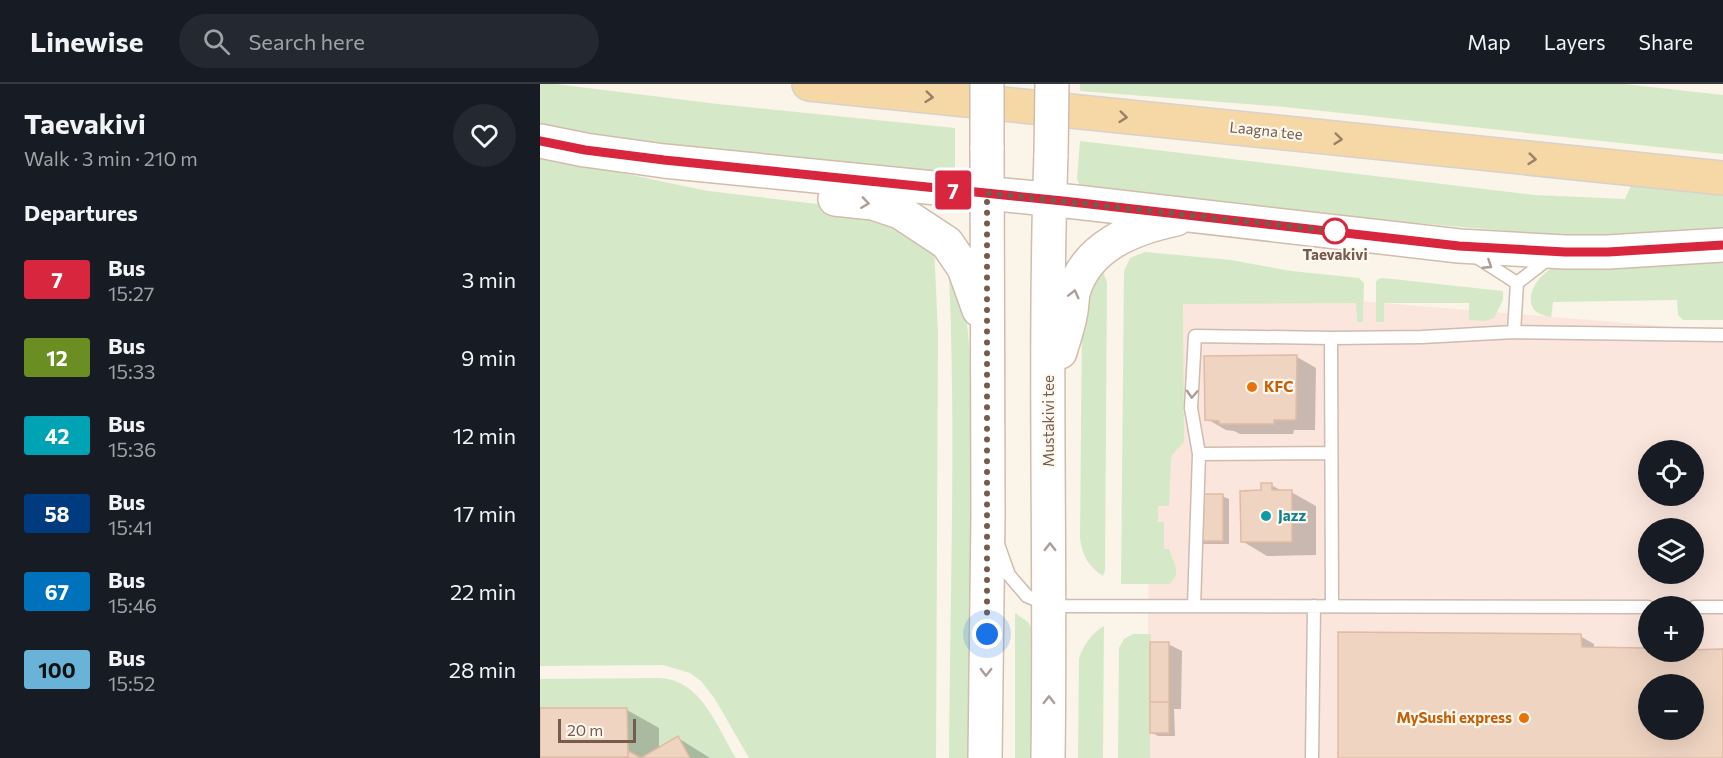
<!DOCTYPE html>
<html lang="en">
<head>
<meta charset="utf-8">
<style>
	:root { --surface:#171b24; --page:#242831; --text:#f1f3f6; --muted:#9ea1a6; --line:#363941 }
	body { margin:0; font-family:Commissioner,sans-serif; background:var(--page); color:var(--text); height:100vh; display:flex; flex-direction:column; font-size:22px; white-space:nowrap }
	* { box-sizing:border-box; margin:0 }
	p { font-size:20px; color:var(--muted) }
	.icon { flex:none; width:33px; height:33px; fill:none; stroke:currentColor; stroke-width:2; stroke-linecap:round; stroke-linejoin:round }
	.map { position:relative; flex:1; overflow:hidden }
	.drawer { display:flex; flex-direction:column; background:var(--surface); width:540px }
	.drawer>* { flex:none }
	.badge { padding:0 12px; border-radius:4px; font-size:21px; line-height:39px }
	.tools { position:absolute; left:1098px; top:356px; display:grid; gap:12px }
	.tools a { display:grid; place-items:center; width:66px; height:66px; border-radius:50%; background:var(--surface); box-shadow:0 6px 24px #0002; font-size:30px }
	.scale { position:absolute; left:18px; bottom:15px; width:78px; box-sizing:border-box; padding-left:6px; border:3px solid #755c4e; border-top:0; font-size:16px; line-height:21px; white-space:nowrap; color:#755c4e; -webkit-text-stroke:4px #fef8ef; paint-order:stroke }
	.you { position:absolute; width:30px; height:30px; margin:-15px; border:4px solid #fff; border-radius:50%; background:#1a73e8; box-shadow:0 0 0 9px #1a73e833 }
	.map>.badge { position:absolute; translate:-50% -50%; box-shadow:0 0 0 3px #fff }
	h2 { padding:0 24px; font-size:22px; line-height:54px }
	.round { display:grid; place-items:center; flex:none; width:63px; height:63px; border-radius:32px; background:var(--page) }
	.overview { display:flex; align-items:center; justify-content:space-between; height:102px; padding:0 24px }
	h1 { font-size:28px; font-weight:700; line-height:45px }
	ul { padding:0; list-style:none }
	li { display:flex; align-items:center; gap:18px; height:78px; padding:0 24px }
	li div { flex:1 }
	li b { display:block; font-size:22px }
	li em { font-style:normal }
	li .badge { min-width:66px; font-weight:700; text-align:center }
	header { display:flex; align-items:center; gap:36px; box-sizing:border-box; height:84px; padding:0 30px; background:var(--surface); border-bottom:2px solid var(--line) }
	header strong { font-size:28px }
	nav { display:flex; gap:33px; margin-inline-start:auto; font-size:21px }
	.search { width:420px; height:54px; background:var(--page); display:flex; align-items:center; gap:15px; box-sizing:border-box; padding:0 21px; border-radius:33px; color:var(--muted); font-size:22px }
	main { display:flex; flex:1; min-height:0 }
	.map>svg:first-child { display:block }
	.commercial { fill:#fbe6dd; fill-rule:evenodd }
	.green { fill:#d5e9c8 }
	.shadow { fill:#0003; fill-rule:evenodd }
	.building { fill:#efd4c2; stroke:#e1bba3; stroke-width:1.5; fill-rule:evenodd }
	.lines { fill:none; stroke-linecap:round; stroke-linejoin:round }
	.lane-casing { stroke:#cdbcaf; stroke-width:15 }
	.secondary-casing { stroke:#d0bdad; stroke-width:36 }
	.primary-casing { stroke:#d8d1cd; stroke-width:36 }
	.lane { stroke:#fff; stroke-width:12 }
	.secondary { stroke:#fff; stroke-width:33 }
	.primary { stroke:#f6d8a6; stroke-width:33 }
	.secondary-bridge-casing { stroke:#d0bdad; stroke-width:36; stroke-linecap:butt }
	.secondary-bridge { stroke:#fff; stroke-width:33 }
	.oneway { stroke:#9c8168 }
	.oneway2 { stroke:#ac9d95 }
	.line-casing { stroke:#fff; stroke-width:14 }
	.line { stroke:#d7263d; stroke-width:9 }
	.walk { stroke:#755c4e; stroke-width:6; stroke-dasharray:0 10.8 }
	.stop-dot { fill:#fff; stroke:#d7263d; stroke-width:3 }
	.food-dot { fill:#e8710a; stroke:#fef8ef; stroke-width:2 }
	.culture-dot { fill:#0f9aa8; stroke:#fef8ef; stroke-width:2 }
	.labels { text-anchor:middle; stroke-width:4.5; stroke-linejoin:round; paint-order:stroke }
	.street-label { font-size:15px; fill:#755c4e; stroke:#fef8ef }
	.stop-label { font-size:15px; font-weight:bold; fill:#755c4e; stroke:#fef8ef }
	.food-label { font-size:15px; font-weight:bold; fill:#c56008; stroke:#fef8ef; text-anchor:start }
	.culture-label { font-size:15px; font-weight:bold; fill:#0d838f; stroke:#fef8ef; text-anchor:start }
</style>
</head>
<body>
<header>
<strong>Linewise</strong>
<div class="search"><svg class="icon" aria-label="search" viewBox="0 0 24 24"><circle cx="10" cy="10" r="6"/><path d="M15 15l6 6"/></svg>Search here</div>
<nav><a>Map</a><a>Layers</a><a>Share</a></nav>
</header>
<main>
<section class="drawer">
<div class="overview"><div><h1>Taevakivi</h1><p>Walk · 3 min · 210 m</p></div><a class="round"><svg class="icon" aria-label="heart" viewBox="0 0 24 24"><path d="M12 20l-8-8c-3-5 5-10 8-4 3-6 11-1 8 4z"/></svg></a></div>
<h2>Departures</h2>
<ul>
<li><span class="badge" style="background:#d7263d;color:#fff">7</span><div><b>Bus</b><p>15:27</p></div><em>3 min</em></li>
<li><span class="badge" style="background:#6b8e23;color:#fff">12</span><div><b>Bus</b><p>15:33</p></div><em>9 min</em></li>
<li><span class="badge" style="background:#00a3b4;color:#fff">42</span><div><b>Bus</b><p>15:36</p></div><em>12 min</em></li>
<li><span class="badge" style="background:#003b80;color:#fff">58</span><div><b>Bus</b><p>15:41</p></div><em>17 min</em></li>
<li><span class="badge" style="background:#0072bc;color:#fff">67</span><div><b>Bus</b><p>15:46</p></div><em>22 min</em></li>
<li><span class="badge" style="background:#69b3d9;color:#111">100</span><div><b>Bus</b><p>15:52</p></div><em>28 min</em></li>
</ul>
</section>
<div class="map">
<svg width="1183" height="674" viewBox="0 0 1183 674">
	<rect width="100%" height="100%" fill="#fbf4e9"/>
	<path class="commercial" d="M613,200L1183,247V674H606ZM1108,366H1154V411H1108ZM1108,444H1154V489H1108ZM1108,522H1154V567H1108ZM1108,600H1154V645H1108Z"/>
	<path class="green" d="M0,0H15L178,20L415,44V93L102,57L0,41Z
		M540,0H1084L1183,11V70L745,23L540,7Z
		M540,57L994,111L1085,115L1091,102L1183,112V145L1096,152L1002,150L794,132L540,102L537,95Z
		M0,72L168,107L312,124L394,162L398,248L396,674H209L175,615L161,597L150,589L123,581L0,582Z
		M605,168L691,176L751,187L819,194L824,199L823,238H817L816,219L643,220L644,358L632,371L631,376L629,422H618V438H624V465H629C633,479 643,489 629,500H581L584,187L590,174Z
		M1183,176V236H1143L1138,231L1137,216L1013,218L1011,233C977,230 991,193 1015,183Z
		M559,184L564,190L567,199L565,486L563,492C548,482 542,471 540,454L542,232Z
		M409,189L426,228L433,305L429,674H409C410,513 416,350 409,189Z
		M843,194L963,207V216L954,234L945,237L929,236V219H844V238H836V198L838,195Z
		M475,529L488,538L492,545L491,674H475Z
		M564,542L563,674H538L539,575C543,561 552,549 564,542Z
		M593,550H611L610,674H578L579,564L584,555Z
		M118,594C161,595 176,641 196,674H150L137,652L101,674L88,667L87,625L0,624V595Z"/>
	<path class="shadow" d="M757,273L776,284L775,346H754L753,350H700L694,347L686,346L667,335Z
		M731,401L744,408H751L776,422V471L727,472L702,457L722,408Z
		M682,412L689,415V460H663L656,456Z
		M1040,552L1054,560V565L1183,567V674H800ZM1108,600H1154V645H1108Z
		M628,560L642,567L641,625H634L635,652H618L611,648Z
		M0,626H87L119,644V665L138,654L170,674H0Z"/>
	<path class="building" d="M757,271L756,336H734V340H679V337L665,336L664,272Z
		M721,399H732V406H752V458H701L700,407L721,406Z
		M654,410H683V457H655Z
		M798,548L1041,550L1042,563L1108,564V567L1183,565V674H798ZM1108,600H1154V645H1108Z
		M610,558H629V618H610Z
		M610,618H629V649H610Z
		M0,624H87L88,673H0Z
		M138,652L150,674H89L88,673V667L101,674Z"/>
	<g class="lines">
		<defs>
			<path id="lane" d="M935,172L977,199
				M974,248L977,199L1008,175
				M659,370L651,324L655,252L791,254
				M459,463L469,491L487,512L510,522L1108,523
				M654,522L659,370L791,369
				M792,522L791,254L882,253L974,248L1183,251
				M1154,523H1183
				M772,674L774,522"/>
			<path id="secondary" d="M0,57L45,66L124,77L536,118L919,162L1025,168H1068L1183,161
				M295,115L333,119L360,128L407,159L424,184L439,226
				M520,268C524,254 529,241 531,227C532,221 532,215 533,209C546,162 593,144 636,135
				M445,674L448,431L447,62
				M508,674C511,473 504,271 511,70"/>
			<path id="primary" d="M269,0L1183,94"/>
		</defs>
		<use href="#lane" class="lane-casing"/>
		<use href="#secondary" class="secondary-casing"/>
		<use href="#primary" class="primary-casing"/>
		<use href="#lane" class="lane"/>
		<use href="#secondary" class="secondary"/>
		<use href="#primary" class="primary"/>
		<defs>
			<path id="secondary-bridge" d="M447,62V0
				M511,70L512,0"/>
		</defs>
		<use href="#secondary-bridge" class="secondary-bridge-casing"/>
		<use href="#secondary-bridge" class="secondary-bridge"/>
	</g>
	<defs><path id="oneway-chevron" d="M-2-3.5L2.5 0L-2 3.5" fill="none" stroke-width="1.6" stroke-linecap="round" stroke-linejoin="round" transform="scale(1.5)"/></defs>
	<g class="oneway">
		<use href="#oneway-chevron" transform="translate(389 13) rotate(6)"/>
		<use href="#oneway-chevron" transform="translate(583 33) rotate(6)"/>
		<use href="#oneway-chevron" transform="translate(798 55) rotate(6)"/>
		<use href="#oneway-chevron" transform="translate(992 75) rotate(6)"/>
	</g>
	<g class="oneway2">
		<use href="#oneway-chevron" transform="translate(325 119) rotate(8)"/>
		<use href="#oneway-chevron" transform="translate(948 181) rotate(33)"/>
		<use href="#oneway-chevron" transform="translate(534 210) rotate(-76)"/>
		<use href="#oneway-chevron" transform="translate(652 310) rotate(93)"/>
		<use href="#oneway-chevron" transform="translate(510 463) rotate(-90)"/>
		<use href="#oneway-chevron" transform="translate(446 588) rotate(91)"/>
		<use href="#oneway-chevron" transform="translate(509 616) rotate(-89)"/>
	</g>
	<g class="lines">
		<defs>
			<path id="line" d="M0,57L45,66L124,76L523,117L919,162L1025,168H1068L1183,161"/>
		</defs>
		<use href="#line" class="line-casing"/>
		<use href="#line" class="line"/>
		<path class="walk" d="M447,550V109L802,148L795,147"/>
	</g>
	<circle class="stop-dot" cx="795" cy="147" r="12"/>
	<g class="food-dot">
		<circle cx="712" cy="303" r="6"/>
		<circle cx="984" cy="634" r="6"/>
	</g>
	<circle class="culture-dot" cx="726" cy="432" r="6"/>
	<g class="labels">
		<g class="street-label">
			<text transform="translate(726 47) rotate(6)" y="5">Laagna tee</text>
			<text transform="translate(509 337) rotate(-90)" y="5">Mustakivi tee</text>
		</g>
		<g class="stop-label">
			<text x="795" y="176">Taevakivi</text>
		</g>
		<g class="food-label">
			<text x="724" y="308">KFC</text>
			<text x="972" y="639" text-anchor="end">MySushi express</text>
		</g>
		<g class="culture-label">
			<text x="738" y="437">Jazz</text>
		</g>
	</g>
</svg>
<div class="tools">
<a><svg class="icon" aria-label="locate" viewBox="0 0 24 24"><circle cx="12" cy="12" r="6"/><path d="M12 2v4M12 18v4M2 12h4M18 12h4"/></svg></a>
<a><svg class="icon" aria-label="layers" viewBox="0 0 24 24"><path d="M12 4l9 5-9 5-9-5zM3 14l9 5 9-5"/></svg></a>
<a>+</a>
<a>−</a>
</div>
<div class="scale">20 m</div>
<div class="you" style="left:447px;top:550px"></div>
<b class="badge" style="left:413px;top:106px;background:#d7263d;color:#fff">7</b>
</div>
</main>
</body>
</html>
